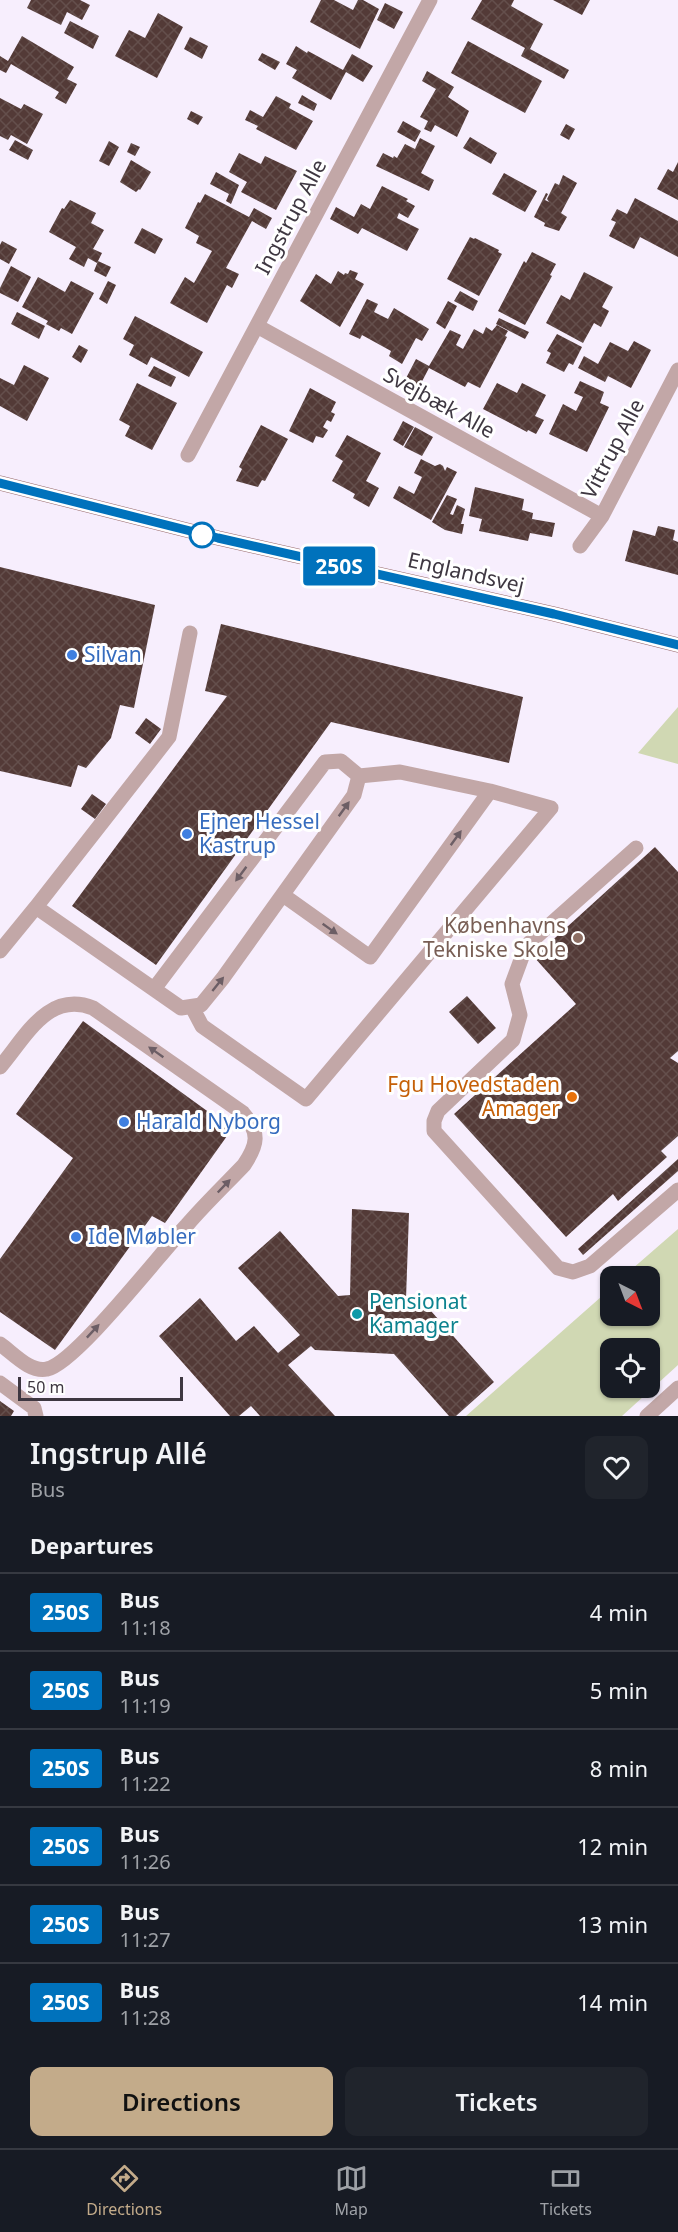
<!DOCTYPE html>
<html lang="en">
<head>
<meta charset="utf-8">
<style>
	:root { --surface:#171b24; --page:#20242c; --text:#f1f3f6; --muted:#9ea1a6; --line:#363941; --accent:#c3ab8a }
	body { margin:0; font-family:"Noto Sans",sans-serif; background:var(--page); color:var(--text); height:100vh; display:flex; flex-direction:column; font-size:22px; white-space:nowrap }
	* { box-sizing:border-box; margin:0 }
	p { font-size:20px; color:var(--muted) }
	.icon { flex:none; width:33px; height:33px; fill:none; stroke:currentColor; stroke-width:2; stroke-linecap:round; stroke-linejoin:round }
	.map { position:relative; height:1416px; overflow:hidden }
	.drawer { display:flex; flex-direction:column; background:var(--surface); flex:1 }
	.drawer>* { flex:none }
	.badge { padding:0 12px; border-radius:4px; font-size:21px; line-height:39px }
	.needle { width:39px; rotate:138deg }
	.buttons { position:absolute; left:600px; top:1266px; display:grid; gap:12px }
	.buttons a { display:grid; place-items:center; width:60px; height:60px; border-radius:12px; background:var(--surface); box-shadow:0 2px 4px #0004; font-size:30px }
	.scale { position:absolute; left:18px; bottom:15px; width:165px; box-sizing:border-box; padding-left:6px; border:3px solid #3e3741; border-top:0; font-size:16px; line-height:21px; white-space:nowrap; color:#3e3741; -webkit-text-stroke:4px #fff; paint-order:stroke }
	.map>.badge { position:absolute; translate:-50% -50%; box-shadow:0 0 0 3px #fff }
	h2 { padding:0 30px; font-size:22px; line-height:54px }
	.round { display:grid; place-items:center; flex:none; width:63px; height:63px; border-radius:12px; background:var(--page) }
	.overview { display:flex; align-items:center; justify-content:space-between; height:102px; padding:0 30px }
	h1 { font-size:28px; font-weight:600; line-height:45px }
	.button { display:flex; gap:12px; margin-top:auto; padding:12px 30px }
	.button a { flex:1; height:69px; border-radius:12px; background:var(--accent); color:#111; font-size:24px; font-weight:600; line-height:69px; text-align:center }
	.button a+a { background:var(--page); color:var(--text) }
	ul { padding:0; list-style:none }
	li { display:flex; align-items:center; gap:18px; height:78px; padding:0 30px; border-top:2px solid var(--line) }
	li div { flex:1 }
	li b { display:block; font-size:22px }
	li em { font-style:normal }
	li .badge { min-width:66px; font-weight:700; text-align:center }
	.dock { display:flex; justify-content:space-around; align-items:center; height:84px; border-top:2px solid var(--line); background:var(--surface); font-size:16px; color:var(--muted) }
	.dock a { display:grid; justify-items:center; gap:3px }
	.dock .current { color:var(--accent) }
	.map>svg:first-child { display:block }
	.green { fill:#d0d8b3; fill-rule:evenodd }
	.building { fill:url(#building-cross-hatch) }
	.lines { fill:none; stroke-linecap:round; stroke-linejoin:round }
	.minor { stroke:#c2a7a7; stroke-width:15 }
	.major { stroke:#97676a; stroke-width:15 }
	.oneway { fill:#6c5e65 }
	.line-casing { stroke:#fff; stroke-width:14 }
	.line { stroke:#0072bc; stroke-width:9 }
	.stop-dot { fill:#fff; stroke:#0072bc; stroke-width:3 }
	.shop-dot { fill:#3f7fe0; stroke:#fff; stroke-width:2 }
	.education-dot { fill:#8d6e63; stroke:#fff; stroke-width:2 }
	.food-dot { fill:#e8710a; stroke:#fff; stroke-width:2 }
	.culture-dot { fill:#0f9aa8; stroke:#fff; stroke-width:2 }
	.labels { text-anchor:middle; stroke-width:6; stroke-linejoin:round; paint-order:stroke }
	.street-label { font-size:21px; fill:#3e3741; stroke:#fff }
	.shop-label { font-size:21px; fill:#366cbe; stroke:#fff; text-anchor:start }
	.education-label { font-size:21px; fill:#785e54; stroke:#fff; text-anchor:end }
	.food-label { font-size:21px; fill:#c56008; stroke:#fff; text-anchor:end }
	.culture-label { font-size:21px; fill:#0d838f; stroke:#fff; text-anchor:start }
</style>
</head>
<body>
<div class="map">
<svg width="678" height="1416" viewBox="0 0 678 1416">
	<defs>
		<pattern id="building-cross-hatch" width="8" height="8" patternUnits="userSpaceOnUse" patternTransform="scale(1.5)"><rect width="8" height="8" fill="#533a37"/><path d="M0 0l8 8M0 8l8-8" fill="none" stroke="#644f4c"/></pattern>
	</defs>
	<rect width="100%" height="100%" fill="#f7eefd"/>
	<path class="green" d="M678,707V764L638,753Z
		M678,1229V1365L622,1416H466L610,1289V1316H650V1276H624ZM610,1348H650V1388H610Z"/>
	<path class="building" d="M31,0H80L90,5L82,20L67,12L61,25L27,8Z
		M321,0H334L353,10L358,0H363L379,9L360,49L310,22Z
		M482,0H514L511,6L543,24L530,49L569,70L564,79L521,56L525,48L471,19Z
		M553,0H590L582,15Z
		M385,3L403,12L394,29L377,20Z
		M158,13L183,27L157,78L115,56L129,30L145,38Z
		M70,21L99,36L93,49L64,33Z
		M22,36L74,67L67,79L77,84L66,104L55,98L59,92L11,64L6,73L0,70V56L8,61Z
		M190,37L208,46L202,59L184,49Z
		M468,41L542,81L525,113L451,73Z
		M296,46L307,53L308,51L343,70L352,54L373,66L363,82L346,72L331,100L292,78L297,70L286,64Z
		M262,53L280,62L275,70L258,60Z
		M427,71L454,87L448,97L469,111L457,137L435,125L431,132L424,129L428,121L420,117L436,89L422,81Z
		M302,95L317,104L314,111L298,103Z
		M276,96L291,104L289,108L313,121L296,150L256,129L258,126L245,120L250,110L263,117Z
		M0,98L21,109L24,104L43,114L27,144L11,135L8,140L0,136Z
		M191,111L203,117L198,125L187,119Z
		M403,121L421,131L415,142L397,132Z
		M566,124L575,129L569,140L560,135Z
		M470,137L497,153L491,164L463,148Z
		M420,138L435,146L421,173L434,180L429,191L376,166L383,153L393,158L394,156L397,158L405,144L415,149Z
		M15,140L33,150L28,160L9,150Z
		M109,141L119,147L109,166L99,161Z
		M131,143L140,147L135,156L127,152Z
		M239,153L261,164L265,156L297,171L276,210L241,192L247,182L229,172Z
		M131,160L151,172L140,190L139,189L136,192L120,182Z
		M678,162V200L657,189L668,169L673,172Z
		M216,172L239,185L231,204L226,201L229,194L210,184Z
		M504,173L537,191L525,212L492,194Z
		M563,175L577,183L561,213L567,217L559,231L544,226L545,223L534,217L546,193L548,194L545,200L549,202L547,199L555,183L559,185Z
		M382,186L408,199L406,201L415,206L408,218L399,213L397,218L419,229L407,251L362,228L358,234L330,219L336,207L354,217L361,204L370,209Z
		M205,194L249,217L254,208L272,218L266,229L252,221L226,268L239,274L232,288L227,285L207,323L170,303L185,277L194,283L212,251L196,243L199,236L185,228L198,202L200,203Z
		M635,198L678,221V257L640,237L634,249L609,236L616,222L611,220L617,209L627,214Z
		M70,200L96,213L91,223L104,230L93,249L102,253L97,263L88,258L84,267L69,259L76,247L49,232L62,208L64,209Z
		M142,228L163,239L155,254L134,243Z
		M470,237L474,239L475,238L499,250L498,252L502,254L479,296L447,279Z
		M2,241L17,249L9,264L0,259V245Z
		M532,252L556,264L550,275L552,276L525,325L498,311L524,261L526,263Z
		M98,261L111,267L106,277L94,271Z
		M11,266L31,277L18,302L0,293V288Z
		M350,270L358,273L355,279L364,284L340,327L300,301L316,274L331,284L338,271L344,275L345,273L348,274Z
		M584,272L613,287L602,307L609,311L601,327L594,323L583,343L546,323L561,295L570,300Z
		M38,277L65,292L71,281L94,293L72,334L61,328L59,331L46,324L48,321L22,307Z
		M108,281L116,285L107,304L99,299Z
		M460,291L478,301L473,311L454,301Z
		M367,299L378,304L374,312L388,319L394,308L429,329L422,341L416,338L402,364L389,356L391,351L362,335L360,339L349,334Z
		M448,301L457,306L445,329L436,323Z
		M17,312L45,326L39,339L11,324Z
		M135,316L203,352L189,377L151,357L147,365L129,355L134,345L123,339Z
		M499,318L529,332L525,339L496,324Z
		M497,325L508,331L505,336L507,337L480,388L468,382L465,387L429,368L417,391L403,384L416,359L429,366L450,330L461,335L456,345L463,349L474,329L483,334L486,327L492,331Z
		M557,334L582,347L573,365L569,363L564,372L546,363L551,353L547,351Z
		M634,341L651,350L631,388L608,376L605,382L578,368L584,356L598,364L610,342L628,351Z
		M79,345L88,350L81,363L72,357Z
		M24,365L49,378L27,421L0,406V378L14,385Z
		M154,366L176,377L171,387L148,376Z
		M580,381L604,392L600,403L609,407L587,452L549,434L563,404L576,411L583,397L574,393Z
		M137,383L177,403L152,450L125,436L130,426L119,420Z
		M497,383L517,393L522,383L546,395L535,416L544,420L536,434L528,430L527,432L483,409Z
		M310,388L336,402L331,412L335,414L331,422L327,420L323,427L328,430L323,438L316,436L313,443L289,431Z
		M403,421L414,427L403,446L393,440Z
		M261,425L288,439L265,481L262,480L258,487L236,481L242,469L239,467Z
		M415,427L433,437L422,456L404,447Z
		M347,435L381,453L366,481L379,488L369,507L353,498L355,494L332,481L343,461L335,456Z
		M421,459L435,466L440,464L443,466L445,471L447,467L457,472L431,520L393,498L399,486L414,494L422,477L414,473Z
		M475,487L524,499L522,510L533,513L532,519L555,523L552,537L530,533L528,541L479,531L482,519L469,516Z
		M447,495L457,499L450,514L453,515L457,505L465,509L461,524H464L462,534L445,530L432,522Z
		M658,526L675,530L673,540L678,542V575L625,561L633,530L655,536Z
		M0,567L155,605L134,708L120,705L111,738L86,768L78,765L71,787L0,771Z
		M221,624L523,697L509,763L331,722L156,965L72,906L227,696L205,691Z
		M146,718L161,729L150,744L135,733Z
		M92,794L106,804L95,819L81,809Z
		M655,847L678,872V1051L670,1058L678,1063V1136L661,1151L667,1157L618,1201L613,1194L566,1237L454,1114L576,1004L534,957Z
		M467,996L496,1028L478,1044L449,1012Z
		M83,1021L232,1129L165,1223L152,1216L55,1350L0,1312V1259L73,1158L16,1114Z
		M678,1159V1171L583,1255L578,1249Z
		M352,1209L409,1213L406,1299L423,1302L494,1382L456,1416H449L394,1354L315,1350L311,1346L288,1365L335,1416H260L251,1406L239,1416H230L159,1336L200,1298L236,1341L254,1326L278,1353L300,1335L238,1268L280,1231L338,1296L350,1295Z
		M0,1401L14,1411L11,1416H0Z"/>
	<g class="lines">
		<path class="minor" d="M257,326L602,516
			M188,455L430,0
			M580,546L602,516L678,370
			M636,848L526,946L512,984L520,1015L513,1040L438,1111L434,1121V1131L558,1268L573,1272L590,1266L678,1190
			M283,895L370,957L490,791
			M36,907L169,737L190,633
			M0,951L36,907L181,1008L201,1005L223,978L354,795L359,776L341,761L325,762L154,989
			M192,1007L202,1026L306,1099L551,808L490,791L400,772L359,776
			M0,1067C25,1038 48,990 93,1008L243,1113C260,1133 258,1144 244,1165C225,1185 205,1204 187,1225C162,1251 75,1364 47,1369C30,1373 13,1353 0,1344
			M0,1383L34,1408L36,1416
			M647,1416L678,1388"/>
		<path class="major" d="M0,483L218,538L554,614L678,645"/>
	</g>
	<defs><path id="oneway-solid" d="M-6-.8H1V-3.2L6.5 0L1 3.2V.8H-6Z" transform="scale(1.5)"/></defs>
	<g class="oneway">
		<use href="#oneway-solid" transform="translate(344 809) rotate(-54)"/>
		<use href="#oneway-solid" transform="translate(456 838) rotate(-54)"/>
		<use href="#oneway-solid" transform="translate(241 874) rotate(127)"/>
		<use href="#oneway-solid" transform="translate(330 929) rotate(35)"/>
		<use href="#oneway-solid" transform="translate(218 984) rotate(-51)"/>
		<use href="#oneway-solid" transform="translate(156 1052) rotate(-145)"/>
		<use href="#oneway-solid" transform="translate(224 1186) rotate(-46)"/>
		<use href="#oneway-solid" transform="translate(93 1331) rotate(-47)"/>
	</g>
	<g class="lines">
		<defs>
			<path id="line" d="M0,483L218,538L554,614L678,645"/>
		</defs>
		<use href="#line" class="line-casing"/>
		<use href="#line" class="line"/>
	</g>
	<circle class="stop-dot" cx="202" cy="535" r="12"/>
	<g class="shop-dot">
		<circle cx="72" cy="655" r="6"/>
		<circle cx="187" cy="834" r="6"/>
		<circle cx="124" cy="1122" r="6"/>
		<circle cx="76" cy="1237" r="6"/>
	</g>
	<circle class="education-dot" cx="578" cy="938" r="6"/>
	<circle class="food-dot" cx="572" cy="1097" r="6"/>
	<circle class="culture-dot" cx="357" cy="1314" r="6"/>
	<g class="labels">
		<g class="street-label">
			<text transform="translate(291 217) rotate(-62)" y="7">Ingstrup Alle</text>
			<text transform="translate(439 403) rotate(29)" y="7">Svejbæk Alle</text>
			<text transform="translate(613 449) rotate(-62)" y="7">Vittrup Alle</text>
			<text transform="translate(466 573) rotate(13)" y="7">Englandsvej</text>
		</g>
		<g class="shop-label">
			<text x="84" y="662">Silvan</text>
			<text x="199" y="829">Ejner Hessel<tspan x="199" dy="24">Kastrup</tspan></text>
			<text x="136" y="1129">Harald Nyborg</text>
			<text x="88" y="1244">Ide Møbler</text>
		</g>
		<g class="education-label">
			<text x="566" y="933">Københavns<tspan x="566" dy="24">Tekniske Skole</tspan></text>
		</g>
		<g class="food-label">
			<text x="560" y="1092">Fgu Hovedstaden<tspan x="560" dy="24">Amager</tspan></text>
		</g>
		<g class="culture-label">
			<text x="369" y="1309">Pensionat<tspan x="369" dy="24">Kamager</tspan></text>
		</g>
	</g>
</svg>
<div class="buttons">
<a><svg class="needle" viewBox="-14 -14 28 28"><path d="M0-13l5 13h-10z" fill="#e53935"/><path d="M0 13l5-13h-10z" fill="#9ea1a6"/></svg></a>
<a><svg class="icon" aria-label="locate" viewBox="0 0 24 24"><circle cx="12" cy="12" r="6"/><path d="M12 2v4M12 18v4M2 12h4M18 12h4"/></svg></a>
</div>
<div class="scale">50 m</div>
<b class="badge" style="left:339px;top:566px;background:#0072bc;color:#fff">250S</b>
</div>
<section class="drawer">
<div class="overview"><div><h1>Ingstrup Allé</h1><p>Bus</p></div><a class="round"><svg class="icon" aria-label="heart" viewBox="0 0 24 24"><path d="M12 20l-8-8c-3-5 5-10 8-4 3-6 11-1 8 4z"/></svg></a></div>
<h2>Departures</h2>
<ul>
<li><span class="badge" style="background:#0072bc;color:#fff">250S</span><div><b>Bus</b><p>11:18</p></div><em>4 min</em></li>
<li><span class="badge" style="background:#0072bc;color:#fff">250S</span><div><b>Bus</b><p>11:19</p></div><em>5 min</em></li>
<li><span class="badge" style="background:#0072bc;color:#fff">250S</span><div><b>Bus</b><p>11:22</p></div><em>8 min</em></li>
<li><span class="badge" style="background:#0072bc;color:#fff">250S</span><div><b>Bus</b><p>11:26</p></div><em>12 min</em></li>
<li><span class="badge" style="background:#0072bc;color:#fff">250S</span><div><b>Bus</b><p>11:27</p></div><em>13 min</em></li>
<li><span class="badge" style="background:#0072bc;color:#fff">250S</span><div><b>Bus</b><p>11:28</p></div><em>14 min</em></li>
</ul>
<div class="button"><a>Directions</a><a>Tickets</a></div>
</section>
<nav class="dock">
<a class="current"><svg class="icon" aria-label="directions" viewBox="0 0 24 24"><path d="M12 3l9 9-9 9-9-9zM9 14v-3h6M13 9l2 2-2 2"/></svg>Directions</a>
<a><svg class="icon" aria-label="map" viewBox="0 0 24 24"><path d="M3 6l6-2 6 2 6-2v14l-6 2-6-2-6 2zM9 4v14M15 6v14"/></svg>Map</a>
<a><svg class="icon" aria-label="tickets" viewBox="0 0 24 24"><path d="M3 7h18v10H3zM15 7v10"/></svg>Tickets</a>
</nav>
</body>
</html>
